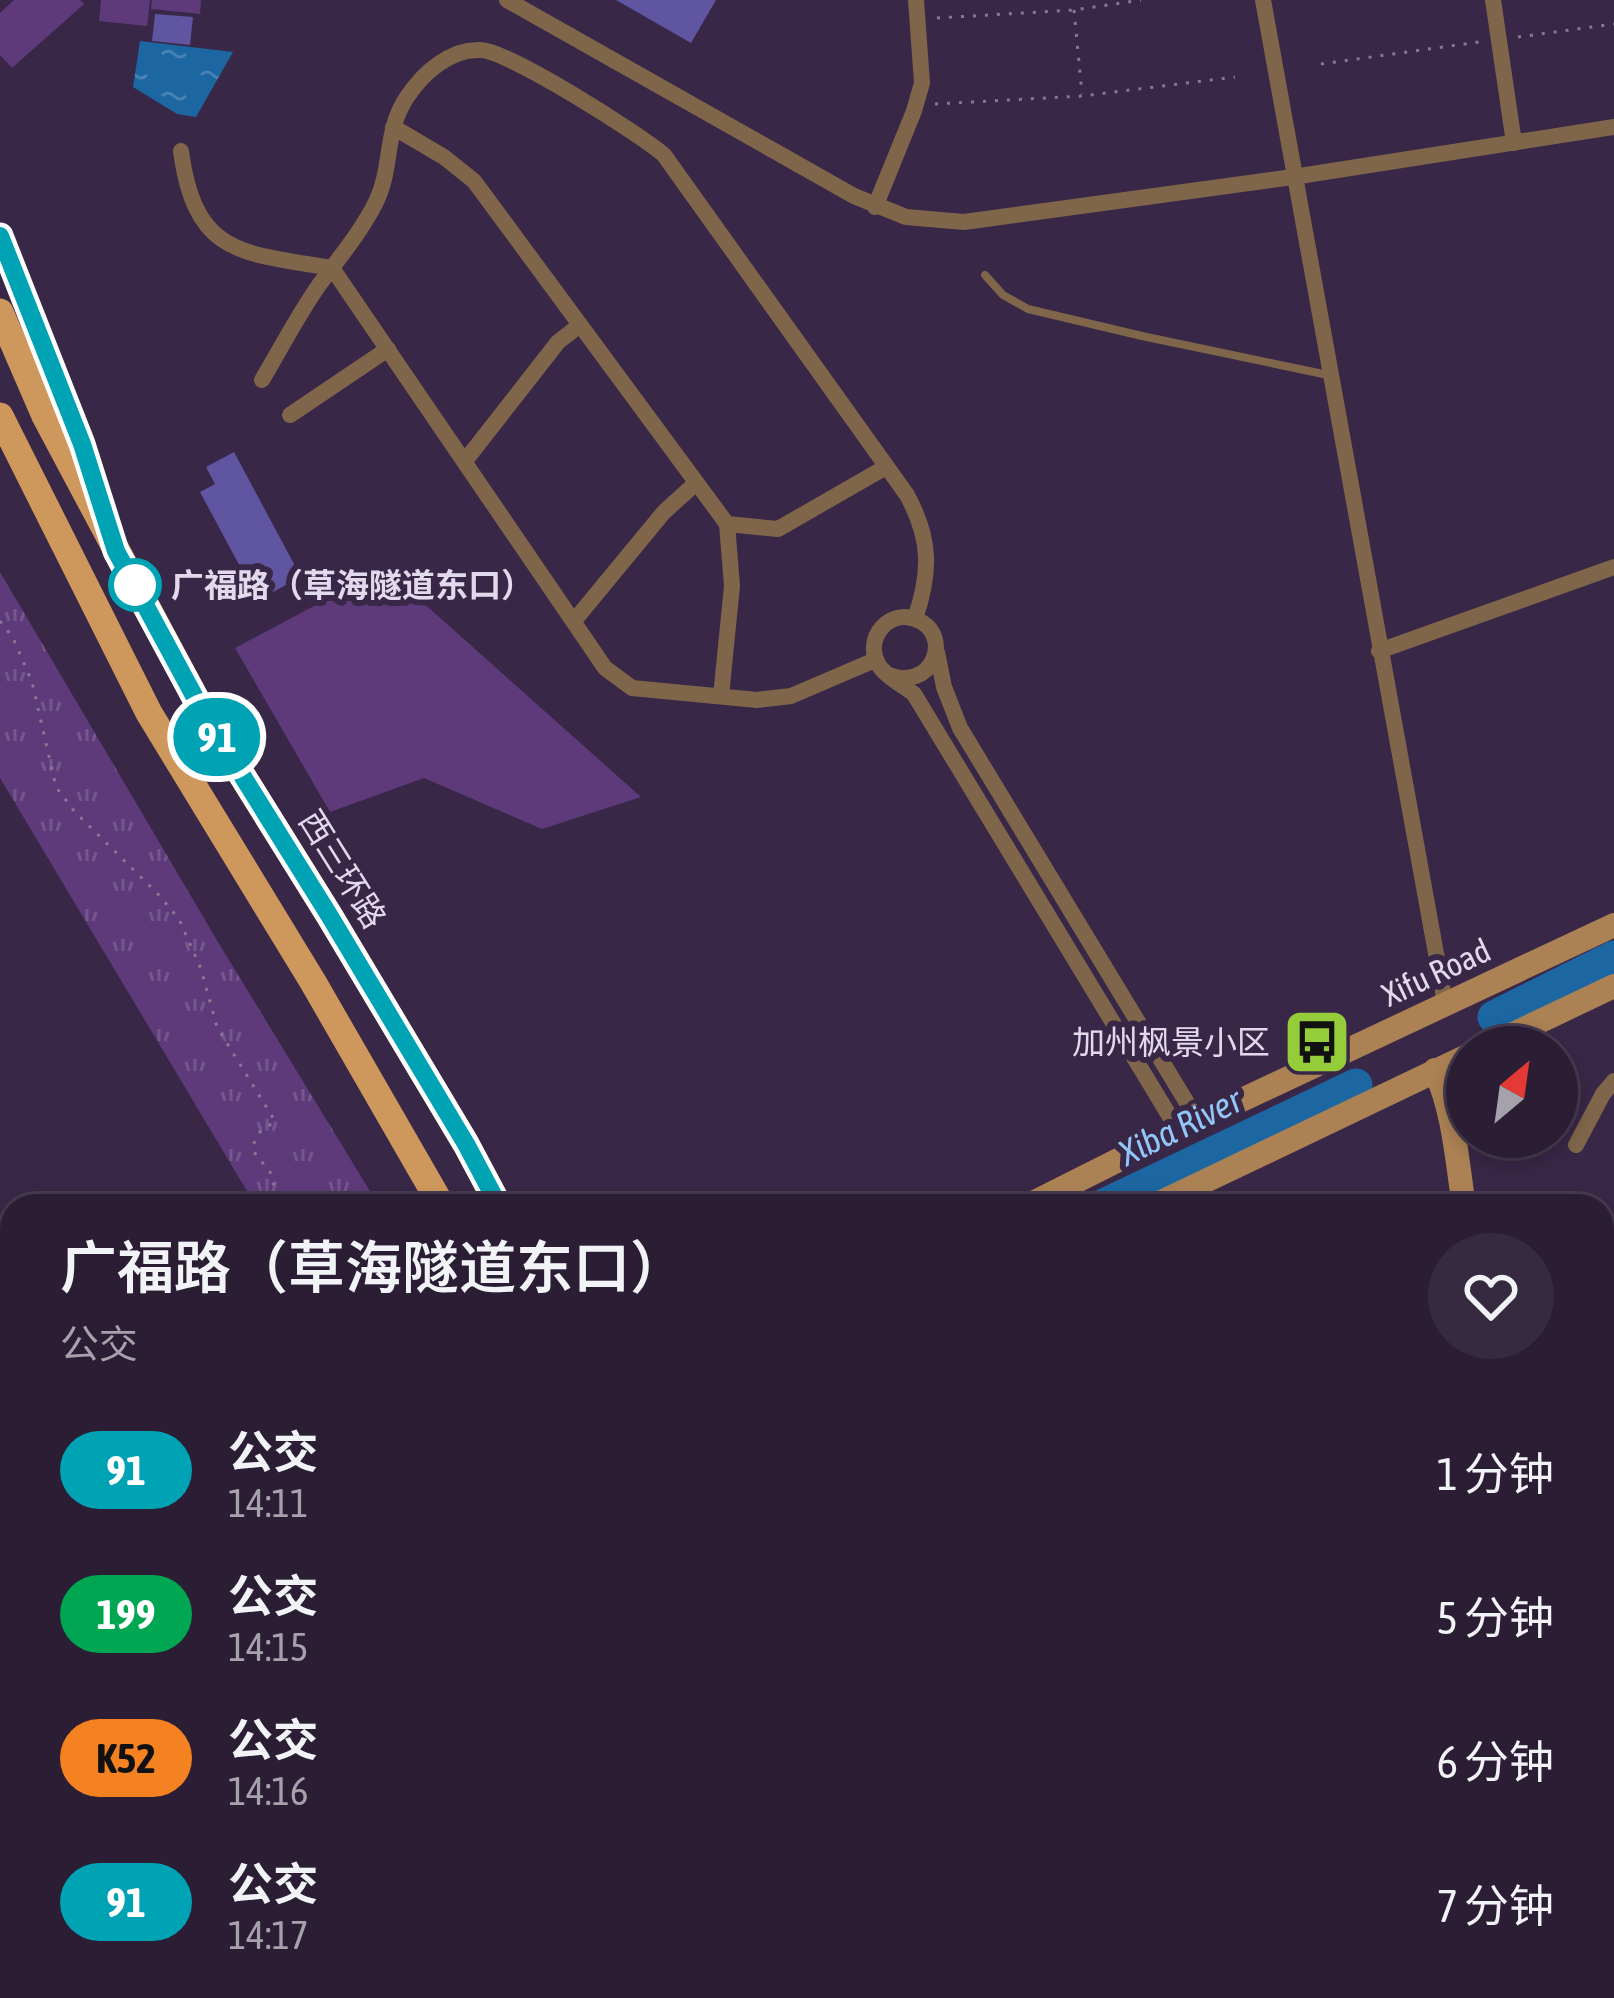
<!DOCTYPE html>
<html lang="zh">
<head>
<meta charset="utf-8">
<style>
	:root { --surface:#2a1d34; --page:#362a40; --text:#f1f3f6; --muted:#a5a2ac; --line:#463b4f }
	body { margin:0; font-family:"Asap Condensed","Noto Sans SC",sans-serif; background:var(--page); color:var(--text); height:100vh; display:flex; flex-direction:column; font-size:45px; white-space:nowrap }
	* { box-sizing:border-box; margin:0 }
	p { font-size:39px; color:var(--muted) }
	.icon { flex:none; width:66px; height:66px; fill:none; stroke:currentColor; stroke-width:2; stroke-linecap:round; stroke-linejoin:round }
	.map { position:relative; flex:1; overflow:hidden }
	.panel { position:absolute; left:0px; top:1194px; width:1614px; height:804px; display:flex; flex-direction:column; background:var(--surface); border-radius:36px 36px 0 0; box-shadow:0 6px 18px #0003,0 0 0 3px var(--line) }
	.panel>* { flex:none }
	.badge { padding:0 24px; border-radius:39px; font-size:42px; line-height:78px }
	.needle { width:78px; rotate:29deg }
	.fabs { position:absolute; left:1446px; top:1026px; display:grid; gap:24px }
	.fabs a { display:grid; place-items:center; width:132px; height:132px; border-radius:50%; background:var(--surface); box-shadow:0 6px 18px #0003,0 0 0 3px var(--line); font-size:60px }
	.map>.badge { position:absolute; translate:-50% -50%; box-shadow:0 0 0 6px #fff }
	.round { display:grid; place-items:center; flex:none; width:126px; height:126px; border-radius:63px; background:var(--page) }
	.summary { display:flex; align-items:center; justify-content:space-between; height:204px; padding:0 60px }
	h1 { font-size:57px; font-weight:600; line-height:90px }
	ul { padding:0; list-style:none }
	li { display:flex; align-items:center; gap:36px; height:144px; padding:0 60px }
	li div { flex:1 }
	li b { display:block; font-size:45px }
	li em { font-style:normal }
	li .badge { min-width:132px; font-weight:700; text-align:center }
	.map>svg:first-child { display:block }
	.grass { fill:url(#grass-tufts) }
	.garden { fill:#5e3a7a }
	.water { fill:url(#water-ripples) }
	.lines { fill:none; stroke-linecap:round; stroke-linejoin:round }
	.river { stroke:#1c66a2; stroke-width:33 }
	.building { fill:#6055a1 }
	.path { stroke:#867993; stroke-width:3; stroke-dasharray:3 9; stroke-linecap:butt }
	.lane { stroke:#7f6549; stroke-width:8 }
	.street { stroke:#7f6549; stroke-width:16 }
	.secondary { stroke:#ac8254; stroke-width:24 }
	.primary { stroke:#ce985c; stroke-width:27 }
	.line-casing { stroke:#fff; stroke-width:27 }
	.line { stroke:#00a3b4; stroke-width:18 }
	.stop-dot { fill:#fff; stroke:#00a3b4; stroke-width:6 }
	.labels { text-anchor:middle; stroke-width:12; stroke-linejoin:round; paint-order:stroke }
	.stop-label { font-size:33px; font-weight:bold; fill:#e3d9ed; stroke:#382746; text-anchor:start }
	.street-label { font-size:33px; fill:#e3d9ed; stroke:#382746 }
	.poi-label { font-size:33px; fill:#e3d9ed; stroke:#382746; text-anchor:end }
	.water-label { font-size:36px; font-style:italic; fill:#92c6f8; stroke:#382746 }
</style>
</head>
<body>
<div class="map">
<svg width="1614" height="1998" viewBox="0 0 1614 1998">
	<defs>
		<pattern id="grass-tufts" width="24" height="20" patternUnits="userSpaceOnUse" patternTransform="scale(3)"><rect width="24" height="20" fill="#5e3a7a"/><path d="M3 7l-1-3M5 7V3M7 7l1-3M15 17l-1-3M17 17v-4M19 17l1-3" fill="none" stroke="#75568d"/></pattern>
		<pattern id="water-ripples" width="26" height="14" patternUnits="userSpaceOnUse" patternTransform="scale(3)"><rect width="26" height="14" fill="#1c66a2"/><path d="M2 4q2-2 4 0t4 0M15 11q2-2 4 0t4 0" fill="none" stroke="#4882b4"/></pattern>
	</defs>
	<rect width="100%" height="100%" fill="#382746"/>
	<path class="grass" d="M0,572L218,942L379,1206H256L0,778Z
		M12,1269V1426L0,1428V1273Z"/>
	<path class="garden" d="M14,0H80L84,4L12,68L0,55V13Z
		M101,0H150L147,26L99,21Z
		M152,0H201L200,14L151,9Z
		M387,567L401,583L641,797L542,829L424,778L330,812L235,648Z"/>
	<path class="water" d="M140,41L233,52L196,117L177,114L133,87Z"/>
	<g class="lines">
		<path class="river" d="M1494,1017L1614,957
			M1102,1206L1356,1085
			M0,1439L12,1437"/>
	</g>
	<path class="building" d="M616,0H716L691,43Z
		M155,14L193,17L190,45L152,41Z
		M234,452L301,577L258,600L200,492L215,484L206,467Z"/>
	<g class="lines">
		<path class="path" d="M1074,10L1082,94
			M937,18L1074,10L1141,0
			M1518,37L1614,24
			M1321,64L1479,42
			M935,104L1082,96L1235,77
			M0,621L13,638L32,682L56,787L74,811L157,893L179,919L201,969L217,1027L275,1121L260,1132L253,1145L254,1152L270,1172L280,1206
			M0,1320L7,1346L12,1344"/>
		<path class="lane" d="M985,275L1003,295L1028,309L1142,336L1328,375"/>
		<path class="street" d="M507,0L854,196L906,217L964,222L1293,177L1614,127
			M1263,0L1445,1003
			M1493,0L1514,143
			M393,127L444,157L474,181L727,524L732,586L721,696
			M181,151C195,256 242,253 332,268L605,668L632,688L757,700L791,696L875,660
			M875,207L914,111L922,83L916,0
			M0,236L82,444L98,493
			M262,380C281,348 298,315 319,285C339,258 361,232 376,202C393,167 384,131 407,97C423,73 451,48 481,50C509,51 638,133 664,155L907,495C931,539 931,572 915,619
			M290,415L388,349
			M465,461L558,342L580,325
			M727,524L778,529L886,467
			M574,621L664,512L696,483
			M1379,651L1614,567
			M937,652L944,687L960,728L1198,1121
			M887,674C933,694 955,633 915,619C888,609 864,639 878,664C885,676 902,685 914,694L1178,1130
			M1576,1145L1603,1094L1614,1081"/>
		<path class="secondary" d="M1486,1047L1614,986
			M1435,1070C1454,1112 1457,1161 1464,1206
			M1027,1206L1178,1130L1614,925
			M1153,1206L1467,1056
			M0,1570L12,1566
			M0,1588L12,1585
			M1585,1986L1587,1998"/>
		<path class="primary" d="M0,312L45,416L205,716L329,915L466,1144L499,1206
			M0,416L149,713L313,982L442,1206
			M589,1986L590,1998
			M620,1986L622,1998"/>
	</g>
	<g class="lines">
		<defs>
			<path id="line" d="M0,236L82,444L116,551L205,716L329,915L466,1144L499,1206"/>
		</defs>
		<use href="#line" class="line-casing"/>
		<use href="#line" class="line"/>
	</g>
	<defs>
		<symbol id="bus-square" viewBox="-11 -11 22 22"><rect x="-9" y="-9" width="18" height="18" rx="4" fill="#95cc3a" stroke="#382746"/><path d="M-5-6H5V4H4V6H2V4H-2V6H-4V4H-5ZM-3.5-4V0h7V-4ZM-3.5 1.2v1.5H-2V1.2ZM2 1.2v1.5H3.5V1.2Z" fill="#111"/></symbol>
	</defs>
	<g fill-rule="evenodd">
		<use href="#bus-square" x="1279" y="1004" width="76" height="76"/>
	</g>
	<circle class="stop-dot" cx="135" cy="585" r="24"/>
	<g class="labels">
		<g class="stop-label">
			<text x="171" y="597">广福路（草海隧道东口）</text>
		</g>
		<g class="street-label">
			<text transform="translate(343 869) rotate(58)" y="12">西三环路</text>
			<text transform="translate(1436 972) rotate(-25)" y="12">Xifu Road</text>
		</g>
		<g class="poi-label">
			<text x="1270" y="1054">加州枫景小区</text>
		</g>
		<g class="water-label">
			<text transform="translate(1180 1126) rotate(-26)" y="13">Xiba River</text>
		</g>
	</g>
</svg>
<div class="fabs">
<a><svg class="needle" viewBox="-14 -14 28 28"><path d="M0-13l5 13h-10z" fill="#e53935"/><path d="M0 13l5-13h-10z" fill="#a5a2ac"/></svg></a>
</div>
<b class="badge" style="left:217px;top:737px;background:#00a3b4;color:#fff">91</b>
<section class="panel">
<div class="summary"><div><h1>广福路（草海隧道东口）</h1><p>公交</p></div><a class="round"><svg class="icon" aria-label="heart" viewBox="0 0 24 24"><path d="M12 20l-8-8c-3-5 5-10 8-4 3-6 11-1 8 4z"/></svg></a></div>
<ul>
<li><span class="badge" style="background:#00a3b4;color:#fff">91</span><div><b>公交</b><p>14:11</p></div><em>1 分钟</em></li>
<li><span class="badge" style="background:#00a651;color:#fff">199</span><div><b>公交</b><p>14:15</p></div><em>5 分钟</em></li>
<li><span class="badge" style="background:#f58220;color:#111">K52</span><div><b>公交</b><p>14:16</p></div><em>6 分钟</em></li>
<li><span class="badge" style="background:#00a3b4;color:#fff">91</span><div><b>公交</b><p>14:17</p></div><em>7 分钟</em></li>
</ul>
</section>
</div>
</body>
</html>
